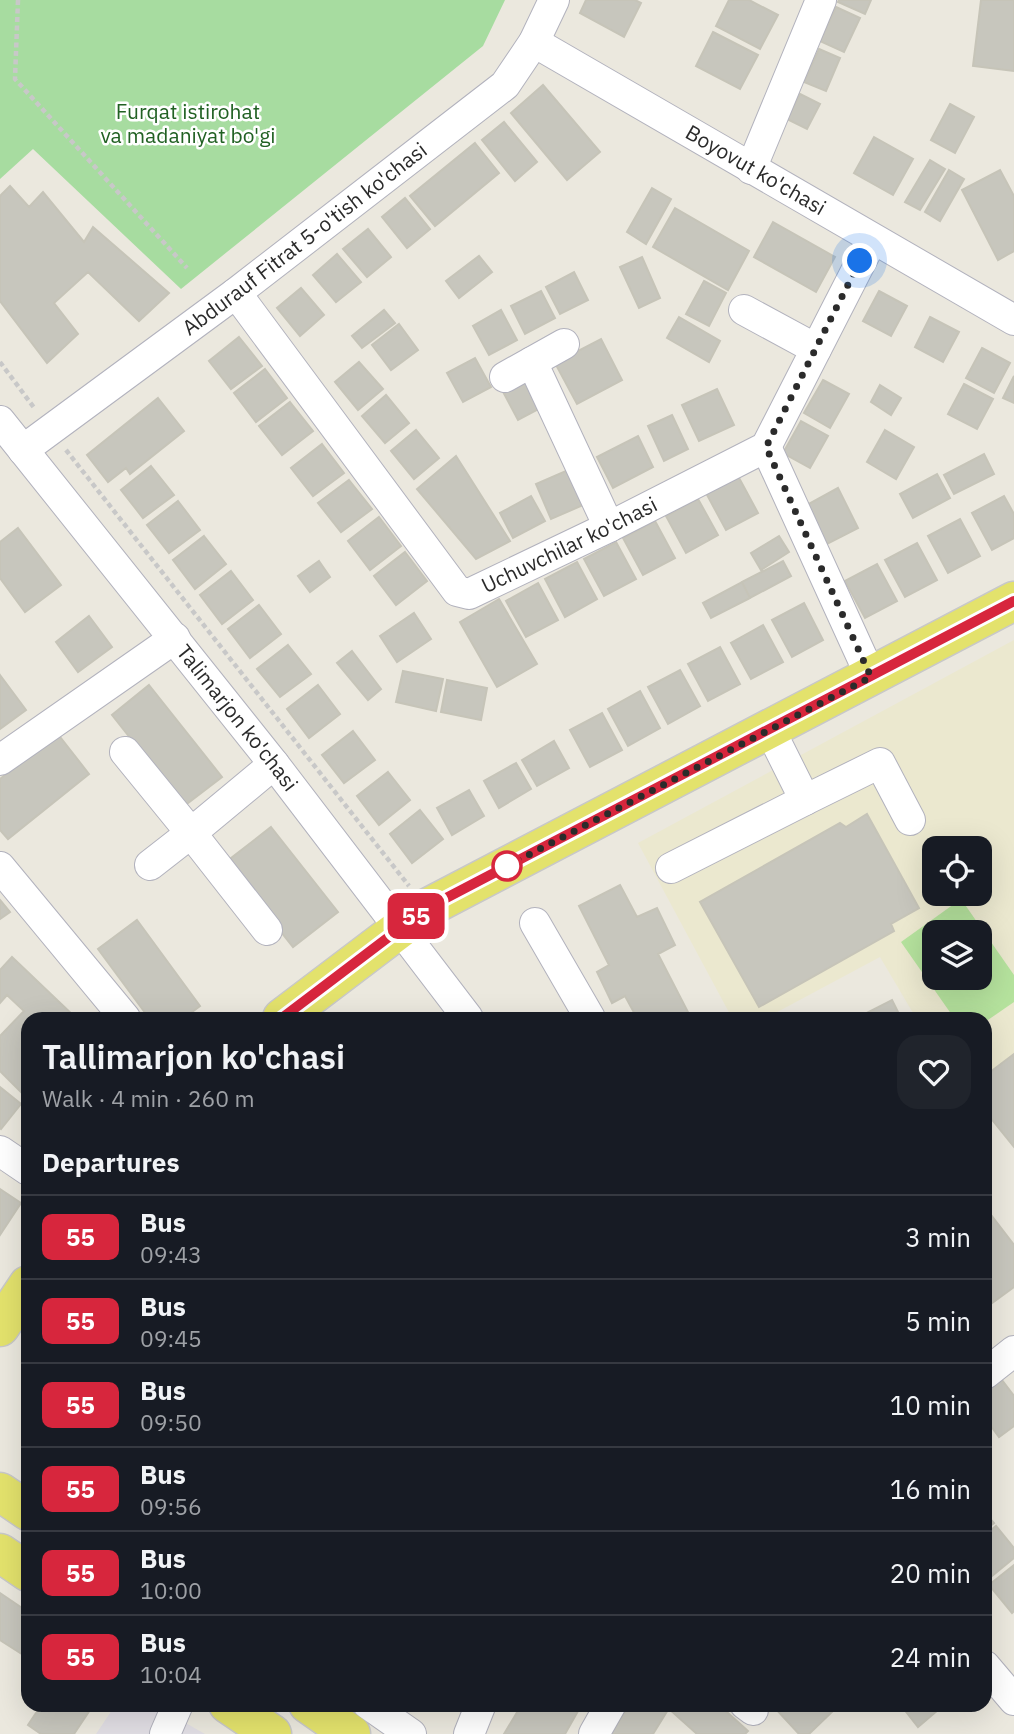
<!DOCTYPE html>
<html lang="en">
<head>
<meta charset="utf-8">
<style>
	:root { --surface:#171b24; --page:#20242c; --text:#f1f3f6; --muted:#9ea1a6; --line:#363941 }
	body { margin:0; font-family:"IBM Plex Sans",sans-serif; background:var(--page); color:var(--text); height:100vh; display:flex; flex-direction:column; font-size:26px; white-space:nowrap }
	* { box-sizing:border-box; margin:0 }
	p { font-size:23px; color:var(--muted) }
	.icon { flex:none; width:38px; height:38px; fill:none; stroke:currentColor; stroke-width:2; stroke-linecap:round; stroke-linejoin:round }
	.map { position:relative; flex:1; overflow:hidden }
	.drawer { position:absolute; left:21px; top:1012px; width:971px; height:700px; display:flex; flex-direction:column; background:var(--surface); border-radius:21px; box-shadow:0 7px 28px #0002 }
	.drawer>* { flex:none }
	.badge { padding:0 14px; border-radius:10px; font-size:24px; line-height:46px }
	.controls { position:absolute; left:922px; top:836px; display:grid; gap:14px }
	.controls a { display:grid; place-items:center; width:70px; height:70px; border-radius:14px; background:var(--surface); box-shadow:0 7px 28px #0002; font-size:35px }
	.you { position:absolute; width:35px; height:35px; margin:-18px; border:5px solid #fff; border-radius:50%; background:#1a73e8; box-shadow:0 0 0 10px #1a73e833 }
	.map>.badge { position:absolute; translate:-50% -50%; box-shadow:0 0 0 4px #fff }
	h2 { padding:0 21px; font-size:26px; line-height:63px }
	.round { display:grid; place-items:center; flex:none; width:74px; height:74px; border-radius:21px; background:var(--page) }
	.summary { display:flex; align-items:center; justify-content:space-between; height:119px; padding:0 21px }
	h1 { font-size:33px; font-weight:600; line-height:52px }
	ul { padding:0; list-style:none }
	li { display:flex; align-items:center; gap:21px; height:84px; padding:0 21px; border-top:2px solid var(--line) }
	li div { flex:1 }
	li b { display:block; font-size:26px }
	li em { font-style:normal }
	li .badge { min-width:77px; font-weight:700; text-align:center }
	.map>svg:first-child { display:block }
	.industrial { fill:#e1dee4 }
	.education { fill:#ebe8cf; fill-rule:evenodd }
	.green { fill:#a7dca0 }
	.pitch { fill:#b5e29d; fill-rule:evenodd }
	.building { fill:#c7c6bd; stroke:#c6c4b8; stroke-width:2 }
	.lines { fill:none; stroke-linecap:round; stroke-linejoin:round }
	.minor-casing { stroke:#b2b2bd; stroke-width:32 }
	.major-casing { stroke:#c8c8c8; stroke-width:41 }
	.path { stroke:#c8c8c8; stroke-width:4.5; stroke-dasharray:5 3.5; stroke-linecap:butt }
	.minor { stroke:#fff; stroke-width:30 }
	.major { stroke:#e3e26c; stroke-width:38 }
	.line-casing { stroke:#fff; stroke-width:16 }
	.line { stroke:#d7263d; stroke-width:10 }
	.walk { stroke:#2b2b2b; stroke-width:7; stroke-dasharray:0 12.6 }
	.stop-dot { fill:#fff; stroke:#d7263d; stroke-width:3.5 }
	.labels { text-anchor:middle; stroke-width:5; stroke-linejoin:round; paint-order:stroke }
	.park-label { font-size:21px; fill:#216123; stroke:#fff }
	.street-label { font-size:21px; fill:#2b2b2b; stroke:#fff }
</style>
</head>
<body>
<div class="map">
<svg width="1014" height="1734" viewBox="0 0 1014 1734">
	<rect width="100%" height="100%" fill="#ebe8de"/>
	<path class="industrial" d="M116,1704L154,1705L205,1734H96Z"/>
	<path class="education" d="M1014,640V1147L985,1111V1018H916L880,957L766,1018H732L638,843ZM934,849H980V894H934ZM934,933H980V978H934Z"/>
	<path class="green" d="M0,0H505L483,46L181,289L33,149L0,179Z"/>
	<path class="pitch" d="M961,899L1014,975V1002L985,1022V1018H954L901,942ZM934,933H980V978H934Z"/>
	<path class="building" d="M586,0H635L641,3L624,37L580,13Z
		M729,0H749L778,15L760,49L716,26Z
		M839,0H871L865,14L838,2Z
		M981,0H1014V71L973,66Z
		M836,7L860,18L844,52L820,41Z
		M713,32L758,55L740,89L696,66Z
		M819,49L840,58L826,91L804,82Z
		M543,85L600,152L567,180L511,113Z
		M800,94L820,104L807,129L787,119Z
		M950,104L974,117L955,153L931,140Z
		M504,122L537,162L515,181L482,140Z
		M874,137L913,159L893,195L854,173Z
		M475,143L499,173L435,226L410,196Z
		M930,160L945,169L920,210L905,202Z
		M949,170L964,179L940,221L925,212Z
		M1000,170L1014,196V251L998,260L962,190Z
		M10,186L29,207L43,192L84,242L93,227L169,293L139,321L88,272L54,303L78,334L47,363L0,301V196Z
		M652,188L671,199L646,244L627,232Z
		M405,198L430,229L407,248L382,217Z
		M675,208L749,251L728,290L653,247Z
		M773,222L835,257L816,292L754,257Z
		M368,229L391,257L367,277L343,249Z
		M337,254L361,282L336,302L313,275Z
		M479,256L492,272L459,298L446,281Z
		M642,257L660,298L639,308L620,267Z
		M574,272L588,300L560,314L546,287Z
		M704,281L726,293L709,326L686,314Z
		M301,288L324,315L300,336L277,308Z
		M541,291L555,318L525,334L511,306Z
		M879,291L907,306L891,336L863,321Z
		M384,310L395,323L362,348L352,336Z
		M501,310L517,340L489,355L473,326Z
		M679,317L720,341L709,362L667,338Z
		M930,317L959,332L943,362L915,347Z
		M399,324L418,350L391,370L372,345Z
		M239,337L262,366L231,389L209,361Z
		M601,339L622,380L577,404L555,363Z
		M982,348L1010,363L994,393L966,378Z
		M475,358L491,387L463,402L447,373Z
		M359,362L383,389L358,410L335,382Z
		M265,369L287,398L256,422L234,393Z
		M530,373L546,405L518,420L501,388Z
		M1014,376V403L1003,398Z
		M823,380L849,394L830,428L804,413Z
		M964,384L993,399L977,429L948,414Z
		M880,385L901,398L891,415L871,402Z
		M717,389L734,425L699,441L682,405Z
		M386,395L409,423L385,443L362,416Z
		M158,398L184,431L130,474L126,468L108,482L87,455Z
		M290,402L313,431L282,455L259,426Z
		M672,415L688,449L664,461L648,426Z
		M801,421L828,436L810,468L783,453Z
		M416,430L439,458L414,479L391,451Z
		M885,430L914,447L896,479L867,462Z
		M638,436L653,467L613,488L597,457Z
		M322,444L344,473L313,496L291,468Z
		M984,454L994,474L954,494L944,475Z
		M456,456L510,541L476,559L417,489Z
		M151,466L174,495L143,518L121,490Z
		M575,467L590,502L551,519L536,484Z
		M937,474L950,498L913,518L900,494Z
		M738,476L758,513L726,530L706,493Z
		M349,480L372,509L341,532L318,503Z
		M838,488L858,528L827,544L807,505Z
		M531,496L545,521L513,538L500,513Z
		M1004,496L1014,514V538L992,550L972,513Z
		M698,499L718,535L686,553L666,516Z
		M178,501L200,530L169,553L147,525Z
		M379,517L401,546L370,570L348,541Z
		M960,519L980,556L948,573L928,536Z
		M655,521L675,558L643,575L623,538Z
		M18,528L61,585L25,612L0,578V542Z
		M204,536L226,564L195,589L173,560Z
		M779,536L789,552L761,570L751,553Z
		M616,542L636,579L604,596L584,559Z
		M917,543L937,580L905,597L885,560Z
		M405,552L427,581L396,605L374,576Z
		M319,561L330,577L310,592L298,576Z
		M783,561L791,576L750,598L742,582Z
		M577,562L597,599L565,617L545,579Z
		M877,564L897,601L865,618L845,581Z
		M231,571L253,600L222,624L200,595Z
		M742,582L750,598L711,618L703,603Z
		M538,583L558,620L526,637L506,601Z
		M499,599L537,664L497,687L460,622Z
		M804,603L823,640L792,657L772,620Z
		M259,605L281,634L250,658L228,629Z
		M414,613L431,639L397,662L380,636Z
		M89,616L112,647L78,672L56,642Z
		M763,625L783,662L751,679L731,643Z
		M288,645L311,674L280,697L257,669Z
		M720,647L740,684L708,701L688,664Z
		M352,651L381,689L368,700L337,663Z
		M680,670L700,706L668,724L648,687Z
		M403,671L443,679L436,711L396,702Z
		M0,675L26,710L0,729Z
		M447,680L487,688L481,720L441,712Z
		M149,685L222,777L184,806L112,715Z
		M318,685L340,714L309,738L287,709Z
		M640,691L660,728L628,746L608,709Z
		M602,713L622,750L590,767L570,730Z
		M353,731L375,760L344,783L322,755Z
		M57,733L89,774L8,839L0,830V779Z
		M554,741L569,768L537,786L522,760Z
		M516,763L531,789L499,808L484,781Z
		M388,772L410,800L379,825L357,796Z
		M469,790L484,816L452,835L437,808Z
		M420,810L443,839L412,863L390,834Z
		M867,814L919,908L891,924L894,931L759,1007L700,902L840,823L846,827Z
		M271,827L338,912L293,947L226,862Z
		M620,885L637,917L657,908L675,945L658,954L691,1018H637L625,996L612,1003L597,972L609,965L579,906Z
		M0,900L10,912L0,919Z
		M137,920L200,1006L184,1018H149L98,949Z
		M12,957L76,1018H28V1093L25,1096L0,1071V1036L24,1011L7,995L0,1003V970Z
		M892,1000L901,1018H857Z
		M1014,1054V1147L985,1111V1076Z
		M0,1087L21,1104L1,1129L0,1128Z
		M0,1189L21,1203L0,1235Z
		M985,1207L1014,1245V1287L992,1303L985,1293Z
		M1002,1380L1014,1396V1426L999,1437L985,1418V1392Z
		M985,1513L994,1523L985,1530Z
		M996,1526L1014,1548V1558L986,1581L985,1535Z
		M1014,1565V1611L1012,1613L989,1585Z
		M0,1593L28,1612V1658L0,1640Z
		M42,1704H94L74,1734H41L28,1725Z
		M522,1704H582L565,1734H504Z
		M630,1704H670L671,1705L653,1734H611Z
		M673,1704H718L748,1731L745,1734H697L669,1709Z
		M777,1704H829L834,1710L809,1734H799L774,1707Z
		M900,1704H945L918,1727Z"/>
	<g class="lines">
		<defs>
			<g id="minor">
				<path id="s1" d="M534,42L1014,320"/>
				<path d="M751,169L821,0"/>
				<path id="s2" d="M236,293L457,591L469,594L609,527L766,447L872,240"/>
				<path d="M744,310L816,349"/>
				<path d="M532,362L609,527"/>
				<path d="M505,377L564,344"/>
				<path id="s3" d="M0,421L274,764L468,1018"/>
				<path d="M766,447L871,677"/>
				<path id="s4" d="M23,450L236,293L505,85L534,42L554,0"/>
				<path d="M125,752L191,833L274,764"/>
				<path d="M0,760L175,638"/>
				<path d="M805,800L880,763L910,820"/>
				<path d="M150,865L191,833L267,930"/>
				<path d="M0,867L125,1018"/>
				<path d="M671,868L805,800L770,730"/>
				<path d="M535,923L590,1018"/>
				<path d="M0,1151L28,1170"/>
				<path d="M985,1374L1014,1351"/>
				<path d="M985,1666L1014,1700"/>
				<path d="M368,1704L411,1734"/>
				<path d="M745,1704L753,1710"/>
				<path d="M165,1734L178,1704"/>
				<path d="M469,1734L481,1704"/>
				<path d="M594,1734L611,1704"/>
			</g>
			<path id="major" d="M282,1018L427,908L1014,601
				M0,1327L28,1285
				M0,1492L28,1511
				M0,1553L28,1572
				M228,1704L272,1734
				M308,1704L351,1734"/>
		</defs>
		<use href="#minor" class="minor-casing"/>
		<use href="#major" class="major-casing"/>
		<path class="path" d="M18,0L15,79L187,268
			M0,362L35,409
			M66,450L409,886"/>
		<use href="#minor" class="minor"/>
		<use href="#major" class="major"/>
	</g>
	<g class="lines">
		<defs>
			<path id="line" d="M282,1018L427,908L1014,601"/>
		</defs>
		<use href="#line" class="line-casing"/>
		<use href="#line" class="line"/>
		<path class="walk" d="M507,866L871,677L766,447L860,261"/>
	</g>
	<circle class="stop-dot" cx="507" cy="866" r="14"/>
	<g class="labels">
		<g class="park-label">
			<text x="188" y="119">Furqat istirohat<tspan x="188" dy="24">va madaniyat bo'gi</tspan></text>
		</g>
		<g class="street-label">
			<text dy="7" stroke="none"><textPath href="#s1" startOffset="256">Boyovut ko'chasi</textPath></text>
			<text dy="7" stroke="none"><textPath href="#s4" startOffset="352">Abdurauf Fitrat 5-o'tish ko'chasi</textPath></text>
			<text dy="7" stroke="none"><textPath href="#s2" startOffset="495">Uchuvchilar ko'chasi</textPath></text>
			<text dy="7" stroke="none"><textPath href="#s3" startOffset="380">Talimarjon ko'chasi</textPath></text>
		</g>
	</g>
</svg>
<div class="controls">
<a><svg class="icon" aria-label="locate" viewBox="0 0 24 24"><circle cx="12" cy="12" r="6"/><path d="M12 2v4M12 18v4M2 12h4M18 12h4"/></svg></a>
<a><svg class="icon" aria-label="layers" viewBox="0 0 24 24"><path d="M12 4l9 5-9 5-9-5zM3 14l9 5 9-5"/></svg></a>
</div>
<div class="you" style="left:860px;top:261px"></div>
<b class="badge" style="left:416px;top:916px;background:#d7263d;color:#fff">55</b>
<section class="drawer">
<div class="summary"><div><h1>Tallimarjon ko'chasi</h1><p>Walk · 4 min · 260 m</p></div><a class="round"><svg class="icon" aria-label="heart" viewBox="0 0 24 24"><path d="M12 20l-8-8c-3-5 5-10 8-4 3-6 11-1 8 4z"/></svg></a></div>
<h2>Departures</h2>
<ul>
<li><span class="badge" style="background:#d7263d;color:#fff">55</span><div><b>Bus</b><p>09:43</p></div><em>3 min</em></li>
<li><span class="badge" style="background:#d7263d;color:#fff">55</span><div><b>Bus</b><p>09:45</p></div><em>5 min</em></li>
<li><span class="badge" style="background:#d7263d;color:#fff">55</span><div><b>Bus</b><p>09:50</p></div><em>10 min</em></li>
<li><span class="badge" style="background:#d7263d;color:#fff">55</span><div><b>Bus</b><p>09:56</p></div><em>16 min</em></li>
<li><span class="badge" style="background:#d7263d;color:#fff">55</span><div><b>Bus</b><p>10:00</p></div><em>20 min</em></li>
<li><span class="badge" style="background:#d7263d;color:#fff">55</span><div><b>Bus</b><p>10:04</p></div><em>24 min</em></li>
</ul>
</section>
</div>
</body>
</html>
